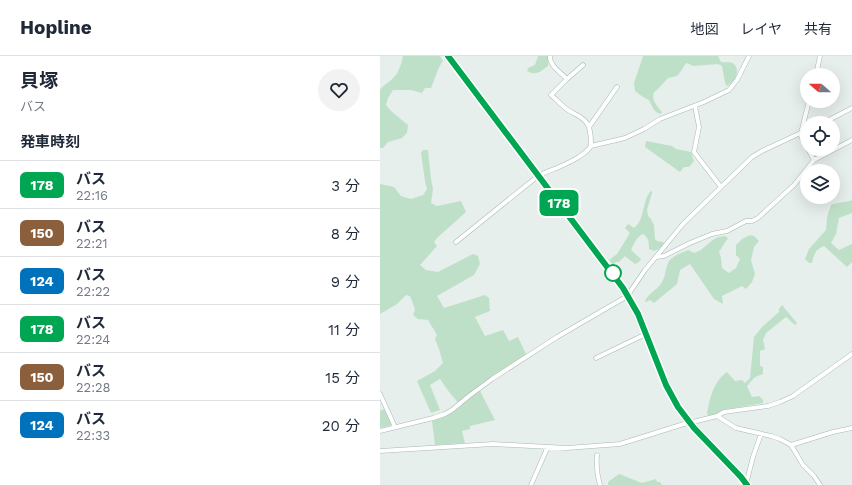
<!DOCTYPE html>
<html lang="ja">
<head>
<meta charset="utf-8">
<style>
	:root { --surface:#fff; --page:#f2f2f3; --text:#1f2937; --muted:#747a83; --line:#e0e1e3 }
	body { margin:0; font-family:"Work Sans","Noto Sans JP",sans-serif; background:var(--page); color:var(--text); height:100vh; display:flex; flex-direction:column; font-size:15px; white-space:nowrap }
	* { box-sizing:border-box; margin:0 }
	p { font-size:13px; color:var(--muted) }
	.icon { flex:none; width:22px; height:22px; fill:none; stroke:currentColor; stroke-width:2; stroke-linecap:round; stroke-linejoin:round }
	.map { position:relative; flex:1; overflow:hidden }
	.side { display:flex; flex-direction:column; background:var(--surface); width:380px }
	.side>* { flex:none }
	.badge { padding:0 8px; border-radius:6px; font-size:14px; line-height:26px }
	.needle { width:26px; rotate:290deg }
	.controls { position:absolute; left:420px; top:12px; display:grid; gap:8px }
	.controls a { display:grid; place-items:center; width:40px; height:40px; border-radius:50%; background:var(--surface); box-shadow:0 4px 16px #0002; font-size:20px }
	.map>.badge { position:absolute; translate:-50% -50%; box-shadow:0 0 0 2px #fff }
	h2 { padding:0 20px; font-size:15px; line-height:36px }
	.round { display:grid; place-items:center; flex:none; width:42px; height:42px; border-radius:21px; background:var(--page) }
	.headline { display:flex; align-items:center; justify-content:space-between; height:68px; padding:0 20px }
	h1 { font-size:19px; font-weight:700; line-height:30px }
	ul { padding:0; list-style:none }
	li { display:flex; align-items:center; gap:12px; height:48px; padding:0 20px; border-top:1px solid var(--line) }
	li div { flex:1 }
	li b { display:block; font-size:15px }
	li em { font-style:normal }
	li .badge { min-width:44px; font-weight:700; text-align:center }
	header { display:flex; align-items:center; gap:24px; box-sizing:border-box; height:56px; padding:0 20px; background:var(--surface); border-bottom:1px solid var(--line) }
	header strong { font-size:19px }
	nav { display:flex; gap:22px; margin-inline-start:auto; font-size:14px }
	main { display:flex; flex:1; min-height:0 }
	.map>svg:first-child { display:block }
	.green { fill:#bfe0c8 }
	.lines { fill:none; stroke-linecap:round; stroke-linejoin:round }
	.street-casing { stroke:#a8b8b2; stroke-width:5 }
	.highway-casing { stroke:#c2cac8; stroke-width:8 }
	.street { stroke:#fff; stroke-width:4 }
	.highway { stroke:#2f6f62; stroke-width:7 }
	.line-casing { stroke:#fff; stroke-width:9 }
	.line { stroke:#00a651; stroke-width:6 }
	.stop-dot { fill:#fff; stroke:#00a651; stroke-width:2 }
</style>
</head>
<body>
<header>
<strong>Hopline</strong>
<nav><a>地図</a><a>レイヤ</a><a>共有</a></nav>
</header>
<main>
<section class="side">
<div class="headline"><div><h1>貝塚</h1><p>バス</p></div><a class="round"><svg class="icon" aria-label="heart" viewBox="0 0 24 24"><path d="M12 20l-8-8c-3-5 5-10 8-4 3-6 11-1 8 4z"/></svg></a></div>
<h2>発車時刻</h2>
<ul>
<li><span class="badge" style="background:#00a651;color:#fff">178</span><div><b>バス</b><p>22:16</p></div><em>3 分</em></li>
<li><span class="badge" style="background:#8b5e3c;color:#fff">150</span><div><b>バス</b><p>22:21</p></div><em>8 分</em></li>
<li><span class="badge" style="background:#0072bc;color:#fff">124</span><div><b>バス</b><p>22:22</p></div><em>9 分</em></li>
<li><span class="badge" style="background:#00a651;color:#fff">178</span><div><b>バス</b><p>22:24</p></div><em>11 分</em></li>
<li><span class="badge" style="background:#8b5e3c;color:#fff">150</span><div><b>バス</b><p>22:28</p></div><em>15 分</em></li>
<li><span class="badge" style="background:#0072bc;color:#fff">124</span><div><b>バス</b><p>22:33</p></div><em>20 分</em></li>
</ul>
</section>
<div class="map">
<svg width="472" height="429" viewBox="0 0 472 429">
	<rect width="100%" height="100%" fill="#e6efeb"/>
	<path class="green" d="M23,0H60L63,5C57,13 55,23 51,32H45L42,37L31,34H13L8,42L6,49L11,55L28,69L27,77L22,82L8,86L3,92H0V34C4,28 10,26 14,21C19,16 22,6 23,0Z
		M158,0H169L168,10C160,16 156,20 147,15L148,12L155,9Z
		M263,0H338L341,6C345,7 350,5 354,8C361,15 355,26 347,30L345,27L342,10L338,8L313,10L309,8L306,7L301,15L297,20L288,22L277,34L274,36C271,44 277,50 282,56L281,58C274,57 272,50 269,44L263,41L255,35L254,27Z
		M266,85L292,90L296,93L311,96L314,105L309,111H304L300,116L265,91Z
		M43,94H48L51,123L53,133L51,147L57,150L81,145L86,156L57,182L54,186L57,190L40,209L46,214L58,216L93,198L98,200L100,208L94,219L57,240L64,252L105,239L109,242L110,255L95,261L105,280L123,274L129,285L138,281L146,298L98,331L115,364L90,370V373L82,375L85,387L55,389L52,365L72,357L81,350L69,336L60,323L50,329L60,354L51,357L37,325L55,315L63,307L59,293L55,283L57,279L48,264L38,263L33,259L35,253L30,240L26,239L17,248L0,258V128L14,131L21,140L31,143L43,139L47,133L45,125L41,97Z
		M272,134V137L267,154L268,160L271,163L274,169L275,183L277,185L283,186L284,188C279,193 276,197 269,193C269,188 269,181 263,178C256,181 254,188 251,194L261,203L259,206L255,208L245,200L239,206H236L233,209L229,204L237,198L250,177L245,172L248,168L254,172C266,163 261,144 272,134Z
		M472,144V157L459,162L456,178L451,187L459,194L472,188V206L467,211L444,190C435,194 434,198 432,207H429L425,203L429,193L446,174L447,161L451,149C458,146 465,147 472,144Z
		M370,179L374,180L379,185L374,191L371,204L375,218L372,226L366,233L362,230L342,240L343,248L334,243L310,208L300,214L297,228L274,247L270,244L266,246L265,245C269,237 275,235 280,229C286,222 285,212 289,205C294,199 302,197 308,194L314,197C325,194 329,184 339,181C339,181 345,180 345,180L348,182L339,196L341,202L342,212L349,217L356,212L360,203L356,199V189L362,183Z
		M402,249L417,267L415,269L406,261L386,277L383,284L385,293L380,295V310L383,311V318L375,321L367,330L372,341L379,340L383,344V347L342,354L336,358L329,360L327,358C330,342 333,326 347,316L355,325L362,324L365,327L370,322L374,281L382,271L399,256V253Z
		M4,353L12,369L0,372V355Z
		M239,418L262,427L276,423L277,426H280L282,429H228V426Z"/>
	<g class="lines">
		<defs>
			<path id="street" d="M170,0C169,9 181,17 187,23L171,39C177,44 182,50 188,54C194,58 201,60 205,65C211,70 211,82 211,90
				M436,19L440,0
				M187,23L203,9
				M315,50L319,71L314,96L341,131
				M443,67L472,52
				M209,71L237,31
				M421,77L429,45
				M420,78L427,91
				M428,93L434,104L472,84
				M76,186L158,120C165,116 172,114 179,111C190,106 204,100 211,90L245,82L264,73L280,63L324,46L349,34L357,24L369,0
				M276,201L284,200L310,187L332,178L347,175L366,165H372L378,162L414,129L434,104
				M216,302L266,278
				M0,338L15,371
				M337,360L356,372L391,380L400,383L411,389L423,409L434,420L440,429
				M0,375L53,362L65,358L72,354L89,340L112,323L177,281L244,242L248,239L265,214L303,168L372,101L382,95L427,74
				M411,389L453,376L472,372
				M0,395L113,388L187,392L240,388L307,367L313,366L337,360L344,356L388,350L400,346L413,340L472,298
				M217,399C216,410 217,419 220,429
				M366,428L373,401L381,378
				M151,429L166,395L168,391"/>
			<path id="highway" d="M68,0L243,232C252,247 260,262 266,278C276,302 284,329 298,351C317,380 346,401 367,429"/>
		</defs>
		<use href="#street" class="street-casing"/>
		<use href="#highway" class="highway-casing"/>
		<use href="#street" class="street"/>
		<use href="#highway" class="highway"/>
	</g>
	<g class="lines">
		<defs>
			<path id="line" d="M68,0L243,232L258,258L286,329L298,351L314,372L361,421L367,429"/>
		</defs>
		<use href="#line" class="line-casing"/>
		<use href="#line" class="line"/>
	</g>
	<circle class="stop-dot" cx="233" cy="217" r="8"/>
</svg>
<div class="controls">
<a><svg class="needle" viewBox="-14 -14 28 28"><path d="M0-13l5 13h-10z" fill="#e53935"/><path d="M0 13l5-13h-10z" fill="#747a83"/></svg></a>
<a><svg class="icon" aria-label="locate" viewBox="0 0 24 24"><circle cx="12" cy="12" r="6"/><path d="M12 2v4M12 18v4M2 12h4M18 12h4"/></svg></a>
<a><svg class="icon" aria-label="layers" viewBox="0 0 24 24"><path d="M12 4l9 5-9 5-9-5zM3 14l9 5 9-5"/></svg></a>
</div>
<b class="badge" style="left:179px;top:147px;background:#00a651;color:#fff">178</b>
</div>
</main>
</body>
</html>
